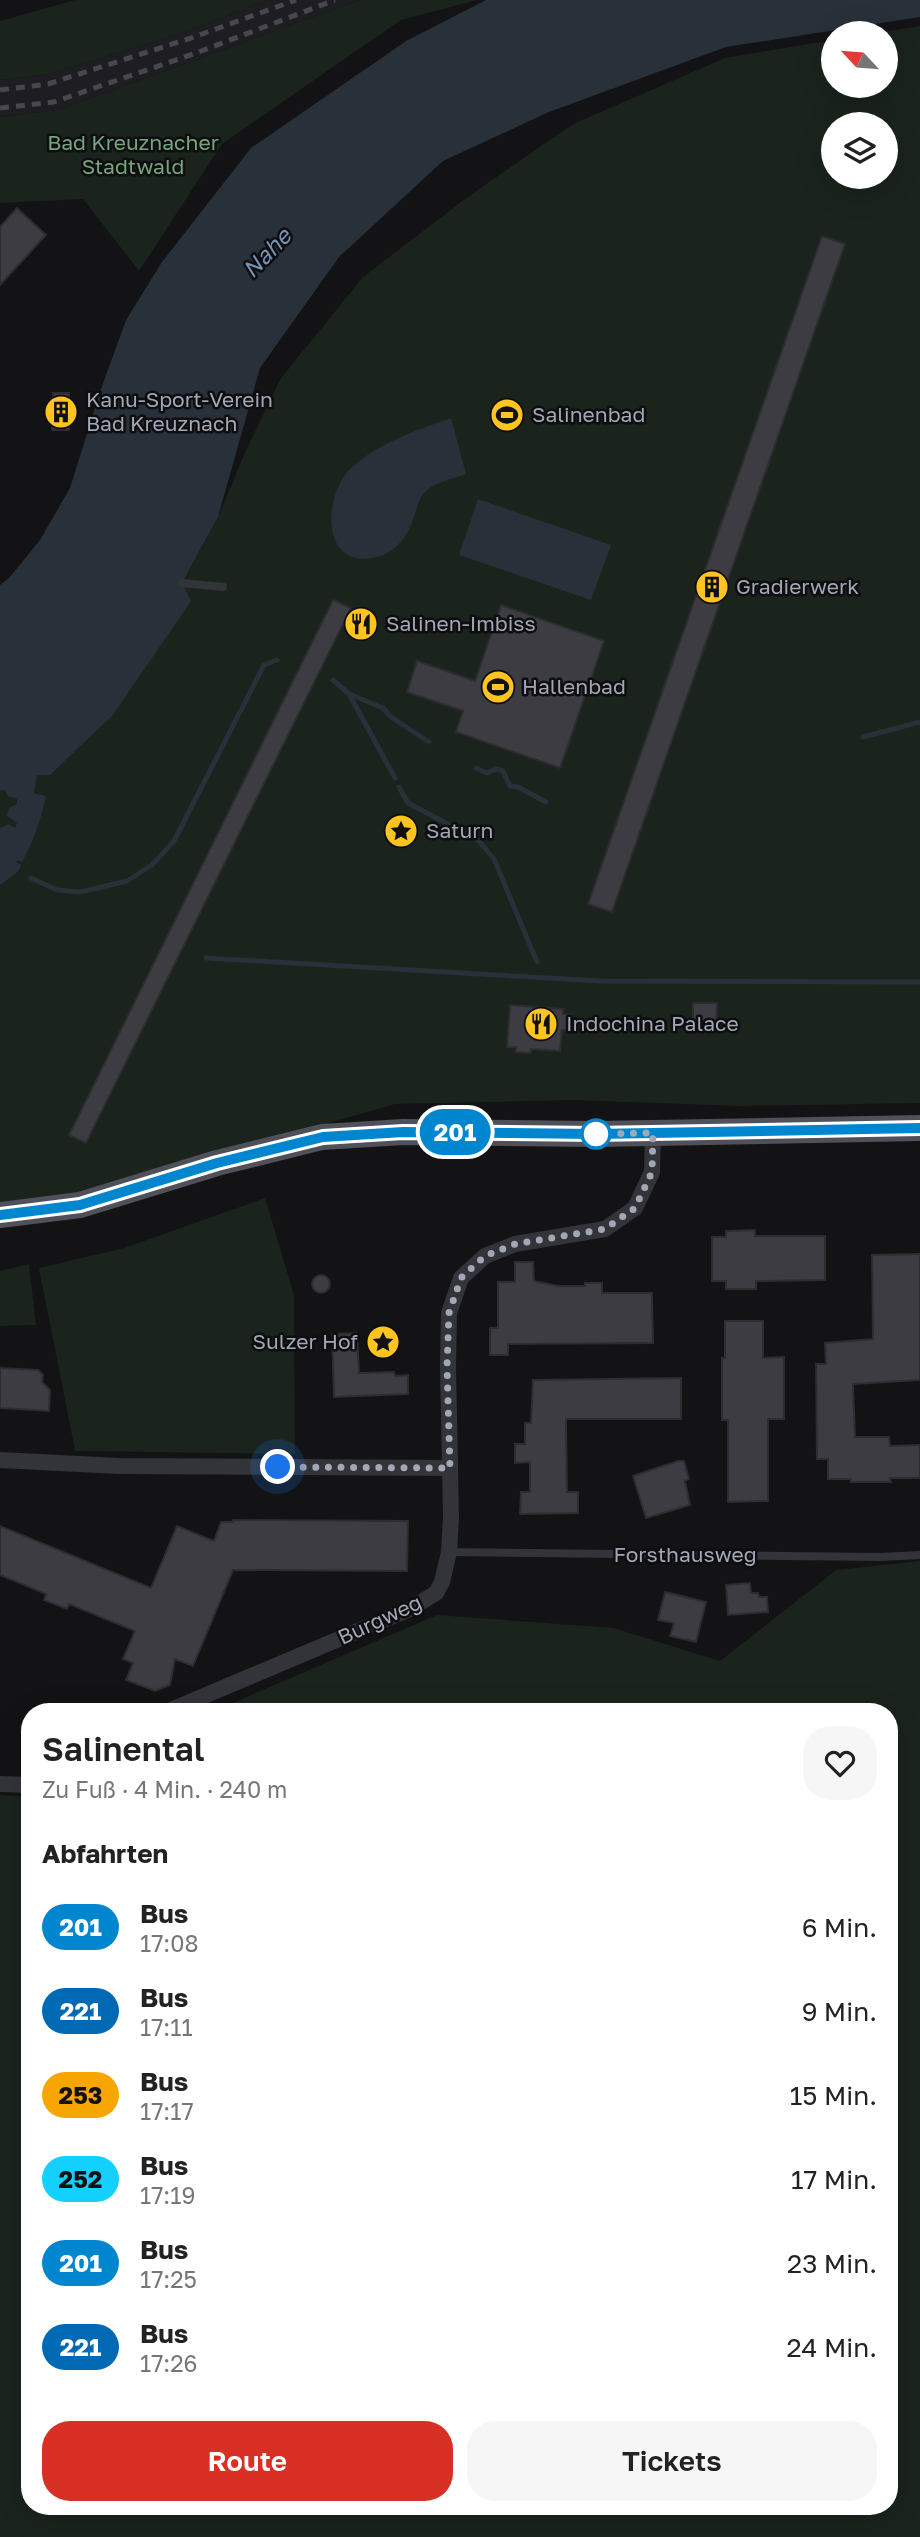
<!DOCTYPE html>
<html lang="de">
<head>
<meta charset="utf-8">
<style>
	:root { --surface:#fff; --page:#f6f6f6; --text:#222; --muted:#767676; --accent:#d93025 }
	body { margin:0; font-family:"Golos Text",sans-serif; background:var(--page); color:var(--text); height:100vh; display:flex; flex-direction:column; font-size:26px; white-space:nowrap }
	* { box-sizing:border-box; margin:0 }
	p { font-size:23px; color:var(--muted) }
	.icon { flex:none; width:38px; height:38px; fill:none; stroke:currentColor; stroke-width:2; stroke-linecap:round; stroke-linejoin:round }
	.map { position:relative; flex:1; overflow:hidden }
	.sheet { position:absolute; left:21px; top:1703px; width:877px; height:812px; display:flex; flex-direction:column; background:var(--surface); border-radius:28px; box-shadow:0 7px 28px #0002 }
	.sheet>* { flex:none }
	.badge { padding:0 14px; border-radius:23px; font-size:24px; line-height:46px }
	.needle { width:46px; rotate:296deg }
	.fabs { position:absolute; left:821px; top:21px; display:grid; gap:14px }
	.fabs a { display:grid; place-items:center; width:77px; height:77px; border-radius:50%; background:var(--surface); box-shadow:0 7px 28px #0002; font-size:35px }
	.you { position:absolute; width:35px; height:35px; margin:-18px; border:5px solid #fff; border-radius:50%; background:#1a73e8; box-shadow:0 0 0 10px #1a73e833 }
	.map>.badge { position:absolute; translate:-50% -50%; box-shadow:0 0 0 4px #fff }
	h2 { padding:0 21px; font-size:26px; line-height:63px }
	.round { display:grid; place-items:center; flex:none; width:74px; height:74px; border-radius:28px; background:var(--page) }
	.headline { display:flex; align-items:center; justify-content:space-between; height:119px; padding:0 21px }
	h1 { font-size:33px; font-weight:600; line-height:52px }
	.button { display:flex; gap:14px; margin-top:auto; padding:14px 21px }
	.button a { flex:1; height:80px; border-radius:28px; background:var(--accent); color:#fff; font-size:28px; font-weight:600; line-height:80px; text-align:center }
	.button a+a { background:var(--page); color:var(--text) }
	ul { padding:0; list-style:none }
	li { display:flex; align-items:center; gap:21px; height:84px; padding:0 21px }
	li div { flex:1 }
	li b { display:block; font-size:26px }
	li em { font-style:normal }
	li .badge { min-width:77px; font-weight:700; text-align:center }
	.map>svg:first-child { display:block }
	.built { fill:#1e1e22 }
	.green { fill:#1a231c; fill-rule:evenodd }
	.water { fill:#283039 }
	.lines { fill:none; stroke-linecap:round; stroke-linejoin:round }
	.stream { stroke:#283039; stroke-width:5 }
	.building { fill:#3c3c42; stroke:#2d2c31; stroke-width:2 }
	.service { stroke:#33343a; stroke-width:8 }
	.minor { stroke:#33343a; stroke-width:16 }
	.primary { stroke:#4f5059; stroke-width:26 }
	.rail { stroke:#46474f; stroke-width:5; stroke-dasharray:9 7; stroke-linecap:butt }
	.line-casing { stroke:#fff; stroke-width:16 }
	.line { stroke:#0086ce; stroke-width:10 }
	.walk { stroke:#a2a7b6; stroke-width:7; stroke-dasharray:0 12.6 }
	.stop-dot { fill:#fff; stroke:#0086ce; stroke-width:3.5 }
	.labels { text-anchor:middle; stroke-width:5; stroke-linejoin:round; paint-order:stroke }
	.park-label { font-size:21px; fill:#77a47d; stroke:#0e0d0f }
	.poi-label { font-size:21px; fill:#a2a7b6; stroke:#0e0d0f; text-anchor:start }
	.street-label { font-size:21px; fill:#a2a7b6; stroke:#0e0d0f }
	.water-label { font-size:23px; font-style:italic; fill:#7593b6; stroke:#0e0d0f }
</style>
</head>
<body>
<div class="map">
<svg width="920" height="2537" viewBox="0 0 920 2537">
	<rect width="100%" height="100%" fill="#131214"/>
	<path class="built" d="M267,0H360L58,110L0,117V80L49,74L188,31Z"/>
	<path class="green" d="M75,0H267L188,31L49,74L0,80V21Z
		M360,0H477L401,20L222,144L139,271L83,199L0,203V117L58,110Z
		M920,26V1103L740,1106L573,1100L395,1104L80,1195L0,1207V885L18,872L22,865L16,862L45,796L33,793L37,774L182,583L218,517L245,452L281,378L363,277L469,196L573,124L725,58L833,40V86H886V33H875ZM833,124H886V177H833Z
		M5,790L17,799L18,823L15,829L3,826L0,828V791Z
		M265,1198L294,1295L295,1454L75,1451L39,1268L124,1248Z
		M29,1264L36,1325L0,1326V1271Z
		M920,1561V2537H0V1795L30,1797V2506H889V1712L214,1711L437,1615L614,1628L720,1661L836,1570Z"/>
	<path class="water" d="M486,0H920V17L726,47L549,112L443,161L339,257L260,368L218,517L182,583L191,601L113,715L50,775H37L34,793L46,796C41,819 34,841 22,862L18,860L16,862L22,865L18,872L0,885V828L9,824L15,828L17,823L7,816L9,808L17,804V799L8,796L5,790L0,791V585L9,578L40,540L70,488L101,389L126,320L162,262L251,148L406,41Z
		M451,418L466,474C453,479 436,482 426,491C418,498 417,510 413,520C407,538 393,555 373,558C319,567 324,494 351,468C380,442 415,431 451,418Z
		M478,499L611,545L591,600L459,555Z"/>
	<g class="lines">
		<path class="stream" d="M333,680L349,694L395,778
			M349,694L383,708L391,717L429,742
			M863,737L920,722
			M476,768L487,773L497,769L503,771L510,786L518,787L546,802
			M399,787L408,803L478,840L494,859L537,962
			M31,878L57,890L80,892L127,881L152,865L174,841L264,665L277,660
			M206,958L600,981L920,982"/>
	</g>
	<path class="building" d="M17,208L46,235L0,285V227Z
		M822,236L845,244L612,912L588,904Z
		M53,393H69V430H52Z
		M333,600L351,608L86,1143L69,1135Z
		M501,605L604,641L560,768L456,732L463,711L407,692L417,661L475,681Z
		M693,1003H717L716,1029H693Z
		M510,1005L563,1009V1014H572L567,1030H562L560,1051L531,1049V1053L516,1052V1047H507Z
		M755,1230V1236H825V1280L756,1281V1289H726V1281H712V1237H726V1231Z
		M920,1254V1380L853,1384L855,1437H889L890,1446L920,1445V1478H890L891,1482H851V1479H828V1459H817L816,1364H826L825,1343L873,1339L872,1255Z
		M515,1262H533L534,1281L558,1286H585V1283H602V1293H652L653,1343L508,1344V1355H490V1328H498V1282H515Z
		M312 1284a9 9 0 1 1 18 0a9 9 0 1 1-18 0Z
		M725,1321H763V1358L784,1357V1419H768V1501L728,1502V1420H722V1358H725Z
		M357,1333L359,1373L394,1372L395,1376L408,1375V1394L334,1397L332,1334Z
		M0,1368L38,1370L43,1375L42,1382L50,1390L49,1411L0,1408Z
		M681,1378V1419H566L567,1492H578V1513L520,1514L521,1492H530V1462L515,1463V1444H525V1423H531L533,1380Z
		M678,1461H684L689,1479L685,1481L690,1505L646,1518L633,1476Z
		M233,1520L408,1521L407,1571L233,1570L193,1666L175,1659L170,1685L155,1691L126,1680L133,1663L123,1659L135,1631L69,1604L67,1609L44,1600L46,1594L0,1575V1526L151,1588L177,1526L214,1541L221,1522H233Z
		M750,1583L751,1593H758L759,1597H767L768,1612L728,1615L726,1585Z
		M665,1592L706,1602L696,1642L670,1636L674,1623L658,1620Z"/>
	<g class="lines">
		<path class="service" d="M182,583L223,587
			M449,1552L880,1557L920,1555"/>
		<path class="minor" d="M0,1460L119,1466L450,1468
			M166,1712L410,1609L436,1593L442,1582L449,1552L451,1518L448,1366L449,1313L461,1278L485,1256L515,1244L605,1229L635,1208L652,1172L653,1133
			M0,1784L30,1785"/>
		<path class="primary" d="M0,1215L80,1205L217,1163L322,1137L403,1132L596,1134L920,1128"/>
		<path class="rail" d="M0,90L48,84L191,38L296,0
			M0,108L54,102L196,53L335,0"/>
	</g>
	<g class="lines">
		<defs>
			<path id="line" d="M0,1215L80,1205L217,1163L323,1137L403,1132L596,1134L920,1128"/>
		</defs>
		<use href="#line" class="line-casing"/>
		<use href="#line" class="line"/>
		<path class="walk" d="M278,1467L450,1468L447,1366L449,1313L461,1278L485,1256L515,1244L605,1229L635,1208L652,1172L653,1133L596,1134"/>
	</g>
	<defs>
		<symbol id="building-disc" viewBox="-11 -11 22 22"><circle r="9.5" fill="#ffc420" stroke="#0e0d0f"/><path d="M-4-6H4V6H1V3H-1V6H-4ZM-2.5-4.3h1.7v1.8h-1.7ZM.8-4.3h1.7v1.8H.8ZM-2.5-1h1.7V.8h-1.7ZM.8-1h1.7V.8H.8Z" fill="#111"/></symbol>
		<symbol id="stadium-disc" viewBox="-11 -11 22 22"><circle r="9.5" fill="#ffc420" stroke="#0e0d0f"/><path d="M0-5a6.5 5 0 1 0 0 10a6.5 5 0 1 0 0-10ZM-3.5-1.8h7v3.6h-7Z" fill="#111"/></symbol>
		<symbol id="restaurant-disc" viewBox="-11 -11 22 22"><circle r="9.5" fill="#ffc420" stroke="#0e0d0f"/><path d="M-5-6h1v4h1v-4h1v4h1v-4h1v5L-1.5 .5V6h-2V.5L-5-1ZM5-6V6H3V1.5H1.5Q1.5-4 5-6Z" fill="#111"/></symbol>
		<symbol id="sight-disc" viewBox="-11 -11 22 22"><circle r="9.5" fill="#ffc420" stroke="#0e0d0f"/><path d="M0-6L1.8-2.2L6-1.7L2.9 1.2L3.7 5.4L0 3.3L-3.7 5.4L-2.9 1.2L-6-1.7L-1.8-2.2Z" fill="#111"/></symbol>
	</defs>
	<g fill-rule="evenodd">
		<use href="#building-disc" x="42" y="393" width="38" height="38"/>
		<use href="#stadium-disc" x="488" y="396" width="38" height="38"/>
		<use href="#building-disc" x="693" y="568" width="38" height="38"/>
		<use href="#restaurant-disc" x="342" y="605" width="38" height="38"/>
		<use href="#stadium-disc" x="479" y="668" width="38" height="38"/>
		<use href="#sight-disc" x="382" y="812" width="38" height="38"/>
		<use href="#restaurant-disc" x="522" y="1005" width="38" height="38"/>
		<use href="#sight-disc" x="364" y="1323" width="38" height="38"/>
	</g>
	<circle class="stop-dot" cx="596" cy="1134" r="14"/>
	<g class="labels">
		<g class="park-label">
			<text x="133" y="150">Bad Kreuznacher<tspan x="133" dy="24">Stadtwald</tspan></text>
		</g>
		<g class="poi-label">
			<text x="86" y="407">Kanu-Sport-Verein<tspan x="86" dy="24">Bad Kreuznach</tspan></text>
			<text x="532" y="422">Salinenbad</text>
			<text x="736" y="594">Gradierwerk</text>
			<text x="386" y="631">Salinen-Imbiss</text>
			<text x="522" y="694">Hallenbad</text>
			<text x="426" y="838">Saturn</text>
			<text x="566" y="1031">Indochina Palace</text>
			<text x="358" y="1349" text-anchor="end">Sulzer Hof</text>
		</g>
		<g class="street-label">
			<text x="685" y="1562">Forsthausweg</text>
			<text transform="translate(380 1620) rotate(-25)" y="7">Burgweg</text>
		</g>
		<g class="water-label">
			<text transform="translate(267 253) rotate(-46)" y="8">Nahe</text>
		</g>
	</g>
</svg>
<div class="fabs">
<a><svg class="needle" viewBox="-14 -14 28 28"><path d="M0-13l5 13h-10z" fill="#e53935"/><path d="M0 13l5-13h-10z" fill="#767676"/></svg></a>
<a><svg class="icon" aria-label="layers" viewBox="0 0 24 24"><path d="M12 4l9 5-9 5-9-5zM3 14l9 5 9-5"/></svg></a>
</div>
<div class="you" style="left:278px;top:1467px"></div>
<b class="badge" style="left:455px;top:1132px;background:#0086ce;color:#fff">201</b>
<section class="sheet">
<div class="headline"><div><h1>Salinental</h1><p>Zu Fuß · 4 Min. · 240 m</p></div><a class="round"><svg class="icon" aria-label="heart" viewBox="0 0 24 24"><path d="M12 20l-8-8c-3-5 5-10 8-4 3-6 11-1 8 4z"/></svg></a></div>
<h2>Abfahrten</h2>
<ul>
<li><span class="badge" style="background:#0086ce;color:#fff">201</span><div><b>Bus</b><p>17:08</p></div><em>6 Min.</em></li>
<li><span class="badge" style="background:#0069b4;color:#fff">221</span><div><b>Bus</b><p>17:11</p></div><em>9 Min.</em></li>
<li><span class="badge" style="background:#f7a600;color:#111">253</span><div><b>Bus</b><p>17:17</p></div><em>15 Min.</em></li>
<li><span class="badge" style="background:#14d0ff;color:#111">252</span><div><b>Bus</b><p>17:19</p></div><em>17 Min.</em></li>
<li><span class="badge" style="background:#0086ce;color:#fff">201</span><div><b>Bus</b><p>17:25</p></div><em>23 Min.</em></li>
<li><span class="badge" style="background:#0069b4;color:#fff">221</span><div><b>Bus</b><p>17:26</p></div><em>24 Min.</em></li>
</ul>
<div class="button"><a>Route</a><a>Tickets</a></div>
</section>
</div>
</body>
</html>
